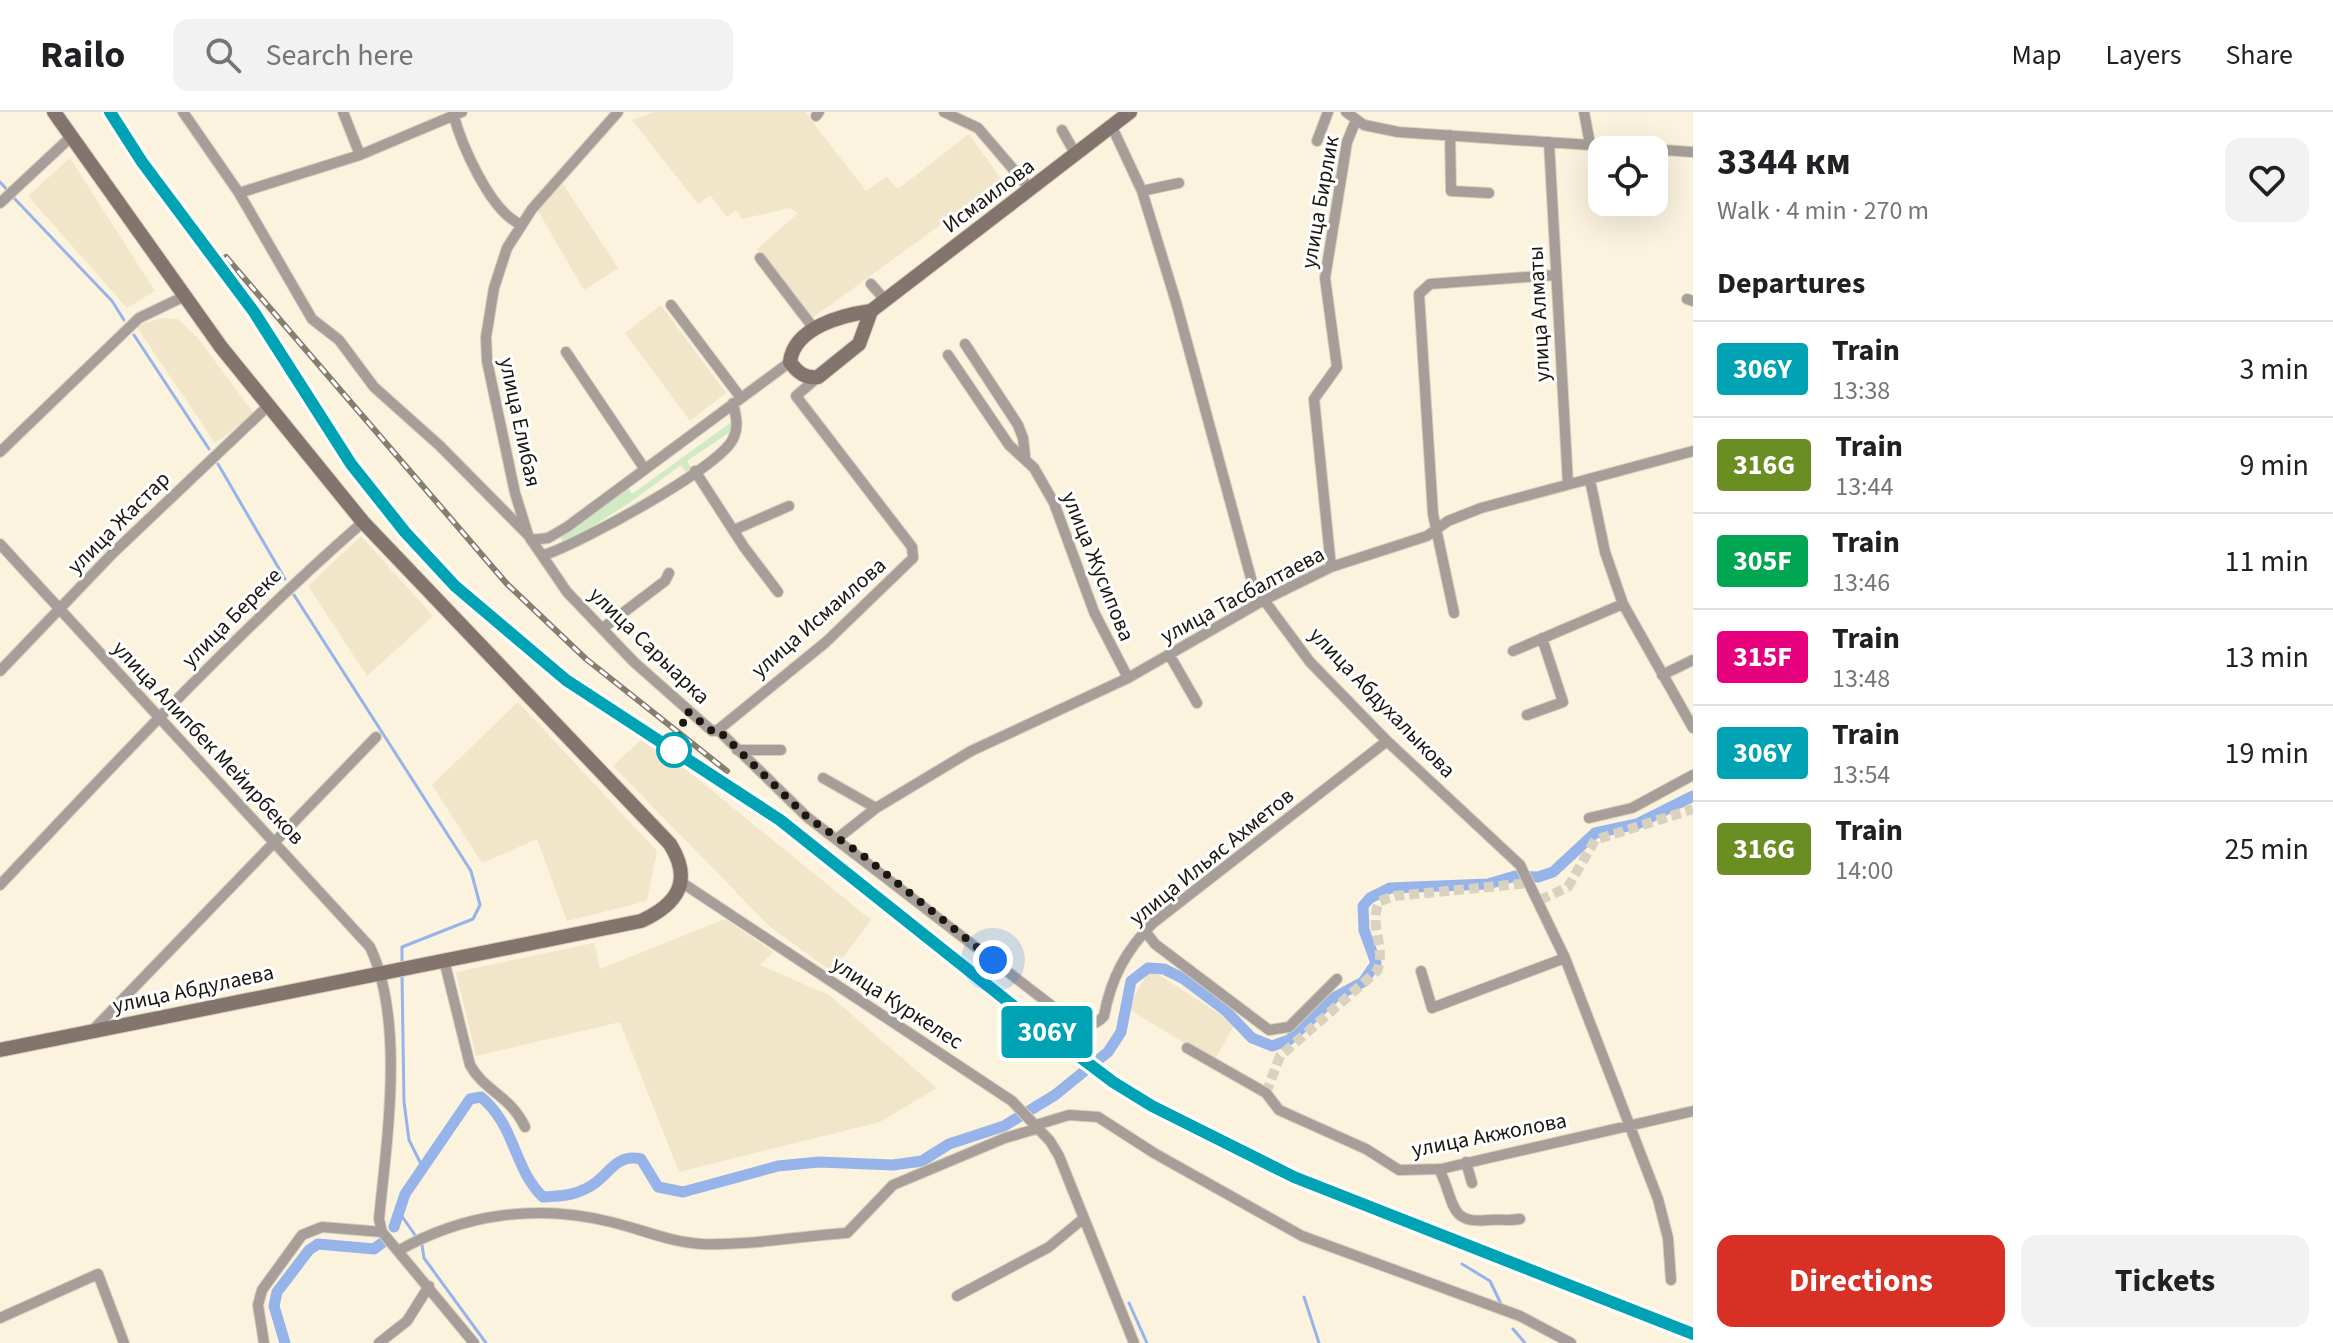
<!DOCTYPE html>
<html lang="en">
<head>
<meta charset="utf-8">
<style>
	:root { --surface:#fff; --page:#f2f2f2; --text:#202124; --muted:#757577; --line:#e0e0e0; --accent:#d93025 }
	body { margin:0; font-family:"Source Sans 3",sans-serif; background:var(--page); color:var(--text); height:100vh; display:flex; flex-direction:column; font-size:30px; white-space:nowrap }
	* { box-sizing:border-box; margin:0 }
	p { font-size:26px; color:var(--muted) }
	.icon { flex:none; width:44px; height:44px; fill:none; stroke:currentColor; stroke-width:2; stroke-linecap:round; stroke-linejoin:round }
	.map { position:relative; flex:1; overflow:hidden }
	.side { display:flex; flex-direction:column; background:var(--surface); width:640px }
	.side>* { flex:none }
	.badge { padding:0 16px; border-radius:6px; font-size:28px; line-height:52px }
	.controls { position:absolute; left:1588px; top:24px; display:grid; gap:16px }
	.controls a { display:grid; place-items:center; width:80px; height:80px; border-radius:16px; background:var(--surface); box-shadow:0 8px 32px #0002; font-size:40px }
	.you { position:absolute; width:40px; height:40px; margin:-20px; border:6px solid #fff; border-radius:50%; background:#1a73e8; box-shadow:0 0 0 12px #1a73e833 }
	.map>.badge { position:absolute; translate:-50% -50%; box-shadow:0 0 0 4px #fff }
	h2 { padding:0 24px; font-size:30px; line-height:72px }
	.round { display:grid; place-items:center; flex:none; width:84px; height:84px; border-radius:16px; background:var(--page) }
	.head { display:flex; align-items:center; justify-content:space-between; height:136px; padding:0 24px }
	h1 { font-size:38px; font-weight:700; line-height:60px }
	.button { display:flex; gap:16px; margin-top:auto; padding:16px 24px }
	.button a { flex:1; height:92px; border-radius:16px; background:var(--accent); color:#fff; font-size:32px; font-weight:700; line-height:92px; text-align:center }
	.button a+a { background:var(--page); color:var(--text) }
	ul { padding:0; list-style:none }
	li { display:flex; align-items:center; gap:24px; height:96px; padding:0 24px; border-top:2px solid var(--line) }
	li div { flex:1 }
	li b { display:block; font-size:30px }
	li em { font-style:normal }
	li .badge { min-width:88px; font-weight:700; text-align:center }
	header { display:flex; align-items:center; gap:48px; box-sizing:border-box; height:112px; padding:0 40px; background:var(--surface); border-bottom:2px solid var(--line) }
	header strong { font-size:38px }
	nav { display:flex; gap:44px; margin-inline-start:auto; font-size:28px }
	.search { width:560px; height:72px; background:var(--page); display:flex; align-items:center; gap:20px; box-sizing:border-box; padding:0 28px; border-radius:16px; color:var(--muted); font-size:30px }
	main { display:flex; flex:1; min-height:0 }
	.map>svg:first-child { display:block }
	.built { fill:#f1e6c9 }
	.green { fill:#d0eac6 }
	.lines { fill:none; stroke-linecap:round; stroke-linejoin:round }
	.stream { stroke:#96b4e9; stroke-width:3 }
	.canal { stroke:#96b4e9; stroke-width:11 }
	.street-tunnel { stroke:#d9d2bf; stroke-width:10; stroke-dasharray:10 5; stroke-linecap:butt }
	.street-casing { stroke:#d7d0bd; stroke-width:12 }
	.secondary-casing { stroke:#d7d0bd; stroke-width:16 }
	.street { stroke:#a79e99; stroke-width:10 }
	.secondary { stroke:#83756e; stroke-width:14 }
	.rail-casing { stroke:#857f72; stroke-width:6 }
	.rail { stroke:#fff; stroke-width:3; stroke-dasharray:9; stroke-linecap:butt }
	.line-casing { stroke:#fff; stroke-width:18 }
	.line { stroke:#00a3b4; stroke-width:12 }
	.walk { stroke:#1b1811; stroke-width:8; stroke-dasharray:0 14.4 }
	.stop-dot { fill:#fff; stroke:#00a3b4; stroke-width:4 }
	.labels { text-anchor:middle; stroke-width:6; stroke-linejoin:round; paint-order:stroke }
	.street-label { font-size:22px; fill:#1b1811; stroke:#fff }
</style>
</head>
<body>
<header>
<strong>Railo</strong>
<div class="search"><svg class="icon" aria-label="search" viewBox="0 0 24 24"><circle cx="10" cy="10" r="6"/><path d="M15 15l6 6"/></svg>Search here</div>
<nav><a>Map</a><a>Layers</a><a>Share</a></nav>
</header>
<main>
<div class="map">
<svg width="1693" height="1231" viewBox="0 0 1693 1231">
	<rect width="100%" height="100%" fill="#fbf3de"/>
	<path class="built" d="M654,0H805L866,79L887,65L898,77L969,22L1002,68L811,207L757,137L798,101L790,96L742,107L736,98L727,105L710,83L698,92L632,8Z
		M70,46L155,179L127,196L28,84Z
		M563,72L618,156L584,178L538,99Z
		M661,193L726,281L690,309L625,221Z
		M162,206L178,207L198,226L254,302L215,331L136,214Z
		M361,424L433,504L367,564L308,474Z
		M518,590L657,739L647,789L567,809L537,727L482,751L432,673Z
		M645,624L871,808L832,860L769,814L613,654Z
		M725,807L773,840L760,853L829,883L937,976L880,1010L679,1060L620,910L476,944L456,860L594,831L600,857Z
		M1150,857L1235,912L1214,949L1127,896Z"/>
	<path class="green" d="M730,311L733,318L687,349L691,356L686,360L681,353L632,389L563,433L561,424L627,374L632,382Z"/>
	<g class="lines">
		<path class="stream" d="M0,70L8,79
			M13,85L112,189L124,208
			M134,223L209,337
			M218,352L285,467
			M294,483L471,759L480,793L473,807L402,835V851
			M402,863L404,990L409,1028L423,1056
			M399,1100L422,1133L424,1146L486,1231
			M1462,1152L1490,1169L1502,1194
			M1304,1185L1319,1231
			M1129,1191L1147,1231
			M1513,1217L1525,1231"/>
		<path class="canal" d="M394,1115L405,1082L470,987L481,985C516,1014 513,1056 543,1085C559,1084 573,1084 587,1076C609,1066 613,1041 641,1047L658,1075L683,1080L778,1054L819,1050L893,1053L922,1049L949,1032L1004,1014L1055,983L1108,940L1121,920L1131,869L1148,856L1164,857L1184,867L1225,898L1252,926L1272,934L1289,928L1335,885L1363,870L1376,851L1364,818L1363,794L1370,786L1390,776L1488,772L1515,764L1538,765L1553,760L1595,721L1637,712L1693,684
			M285,1231L274,1194L277,1180L309,1138L318,1132L374,1137L382,1131"/>
		<path class="street-tunnel" d="M1540,788L1568,775L1595,728L1693,697
			M1266,981L1280,944L1377,859C1387,836 1367,810 1380,789L1395,784L1530,771"/>
		<defs>
			<path id="street" d="M183,0L239,81L312,207L339,228L374,275L440,334L528,423
				M343,0L360,43
				M618,0L532,97L507,136L494,176L486,225L487,249L515,381L528,423L567,480L634,550L712,619L718,618L807,705L1052,894C1068,905 1088,923 1104,904C1111,866 1126,838 1153,811L1387,629
				M944,0L978,16L1031,78
				M1346,0L1364,13L1398,20L1693,40
				M1584,0L1590,32
				M453,1C461,32 490,99 520,112
				M816,4L819,0
				M1112,15L1142,79L1176,190L1255,481L1264,488L1310,550L1387,629L1520,753L1565,846L1658,1087L1668,1126L1671,1168
				M1062,18L1076,43
				M1450,23L1451,79L1489,81
				M1317,29L1328,0
				M1549,30L1568,372
				M1142,79L1179,71
				M239,81L360,43L462,0
				M0,91L72,24
				M760,146L815,218
				M871,172L885,188
				M1687,187L1693,189
				M671,193L741,286
				M965,232L1018,313L1023,326L1025,344
				M566,240L644,356
				M948,243L1009,333L1034,356L1054,391L1094,500L1128,566
				M0,340L139,206L185,184
				M695,359L744,435L778,480
				M1590,368L1605,440L1623,492L1693,616
				M734,418L789,394
				M531,428L548,426L567,415L790,250
				M0,432L370,835C405,909 387,1026 379,1107L382,1120L474,1231
				M544,443C579,432 719,356 733,327C739,315 736,304 733,291
				M1331,455L1314,287L1337,255L1325,166L1347,30L1356,8
				M1454,501L1433,402L1419,182L1430,172L1555,163
				M603,516L665,469L669,461
				M1513,539L1623,492
				M1170,544L1197,591
				M0,559L112,442L269,293
				M1662,563L1693,548
				M1527,603L1563,590L1542,526
				M718,618L826,530L913,446L912,435L796,284L818,265
				M737,638H781
				M823,666L876,696
				M1589,706L1632,696L1693,663
				M838,726L876,696L971,639L1128,566L1264,488L1331,455L1427,424L1448,409L1481,396L1693,339
				M681,770L1012,989L1050,1029L1059,1044L1134,1231
				M0,773C117,649 234,523 363,410
				M1145,819L1155,832L1269,918L1289,915L1337,867
				M444,848L470,953C485,980 510,983 525,1015
				M1421,859L1432,896L1565,846
				M91,920L376,625
				M1187,936L1266,981L1279,998L1366,1037L1399,1058L1441,1057L1693,999
				M1036,1013L1069,1003L1098,1005L1154,1041L1302,1124L1520,1204L1571,1231
				M1466,1050L1472,1071
				M1439,1057C1455,1087 1447,1113 1488,1108C1499,1107 1509,1109 1520,1107
				M398,1139C464,1101 538,1092 611,1110C641,1117 669,1130 701,1132C748,1134 800,1124 847,1121L893,1073L1005,1026L1039,1016
				M957,1184L1049,1135L1084,1106
				M0,1206L98,1162L124,1231
				M264,1231L258,1193L262,1178L302,1123L322,1115L382,1120
				M379,1231L407,1209L429,1174"/>
			<path id="secondary" d="M871,199L859,232L818,265C805,267 797,260 790,250C794,215 843,203 871,199L1130,0
				M0,938L641,809C678,792 693,769 670,732L363,410L221,235L54,0"/>
		</defs>
		<use href="#street" class="street-casing"/>
		<use href="#secondary" class="secondary-casing"/>
		<use href="#street" class="street"/>
		<use href="#secondary" class="secondary"/>
		<defs>
			<path id="rail" d="M110,0L142,50L254,200L351,352L405,420L455,474L566,568L780,708L987,874L1113,970L1152,994L1294,1065L1693,1222
				M226,145L507,472L586,547L727,659"/>
		</defs>
		<use href="#rail" class="rail-casing"/>
		<use href="#rail" class="rail"/>
	</g>
	<g class="lines">
		<defs>
			<path id="line" d="M110,0L142,50L254,200L351,352L405,420L455,474L566,568L780,708L1031,908L1113,970L1152,994L1294,1065L1693,1222"/>
		</defs>
		<use href="#line" class="line-casing"/>
		<use href="#line" class="line"/>
		<path class="walk" d="M674,638L687,599L712,619L718,618L807,705L861,742L993,848"/>
	</g>
	<circle class="stop-dot" cx="674" cy="638" r="16"/>
	<g class="labels">
		<g class="street-label">
			<text transform="translate(988 83) rotate(-37)" y="8">Исмаилова</text>
			<text transform="translate(1319 90) rotate(-80)" y="8">улица Бирлик</text>
			<text transform="translate(1538 202) rotate(-93)" y="8">улица Алматы</text>
			<text transform="translate(521 310) rotate(78)" y="8">улица Елибая</text>
			<text transform="translate(118 410) rotate(-45)" y="8">улица Жастар</text>
			<text transform="translate(1099 454) rotate(68)" y="8">улица Жусипова</text>
			<text transform="translate(1242 482) rotate(-28)" y="8">улица Тасбалтаева</text>
			<text transform="translate(231 505) rotate(-45)" y="8">улица Береке</text>
			<text transform="translate(818 505) rotate(-41)" y="8">улица Исмаилова</text>
			<text transform="translate(650 533) rotate(44)" y="8">улица Сарыарка</text>
			<text transform="translate(1383 590) rotate(46)" y="8">улица Абдухалыкова</text>
			<text transform="translate(209 630) rotate(47)" y="8">улица Алипбек Мейирбеков</text>
			<text transform="translate(1211 744) rotate(-39)" y="8">улица Ильяс Ахметов</text>
			<text transform="translate(193 876) rotate(-12)" y="8">улица Абдулаева</text>
			<text transform="translate(898 890) rotate(33)" y="8">улица Куркелес</text>
			<text transform="translate(1489 1022) rotate(-11)" y="8">улица Акжолова</text>
		</g>
	</g>
</svg>
<div class="controls">
<a><svg class="icon" aria-label="locate" viewBox="0 0 24 24"><circle cx="12" cy="12" r="6"/><path d="M12 2v4M12 18v4M2 12h4M18 12h4"/></svg></a>
</div>
<div class="you" style="left:993px;top:848px"></div>
<b class="badge" style="left:1047px;top:920px;background:#00a3b4;color:#fff">306Y</b>
</div>
<section class="side">
<div class="head"><div><h1>3344 км</h1><p>Walk · 4 min · 270 m</p></div><a class="round"><svg class="icon" aria-label="heart" viewBox="0 0 24 24"><path d="M12 20l-8-8c-3-5 5-10 8-4 3-6 11-1 8 4z"/></svg></a></div>
<h2>Departures</h2>
<ul>
<li><span class="badge" style="background:#00a3b4;color:#fff">306Y</span><div><b>Train</b><p>13:38</p></div><em>3 min</em></li>
<li><span class="badge" style="background:#6b8e23;color:#fff">316G</span><div><b>Train</b><p>13:44</p></div><em>9 min</em></li>
<li><span class="badge" style="background:#00a651;color:#fff">305F</span><div><b>Train</b><p>13:46</p></div><em>11 min</em></li>
<li><span class="badge" style="background:#e6007e;color:#fff">315F</span><div><b>Train</b><p>13:48</p></div><em>13 min</em></li>
<li><span class="badge" style="background:#00a3b4;color:#fff">306Y</span><div><b>Train</b><p>13:54</p></div><em>19 min</em></li>
<li><span class="badge" style="background:#6b8e23;color:#fff">316G</span><div><b>Train</b><p>14:00</p></div><em>25 min</em></li>
</ul>
<div class="button"><a>Directions</a><a>Tickets</a></div>
</section>
</main>
</body>
</html>
